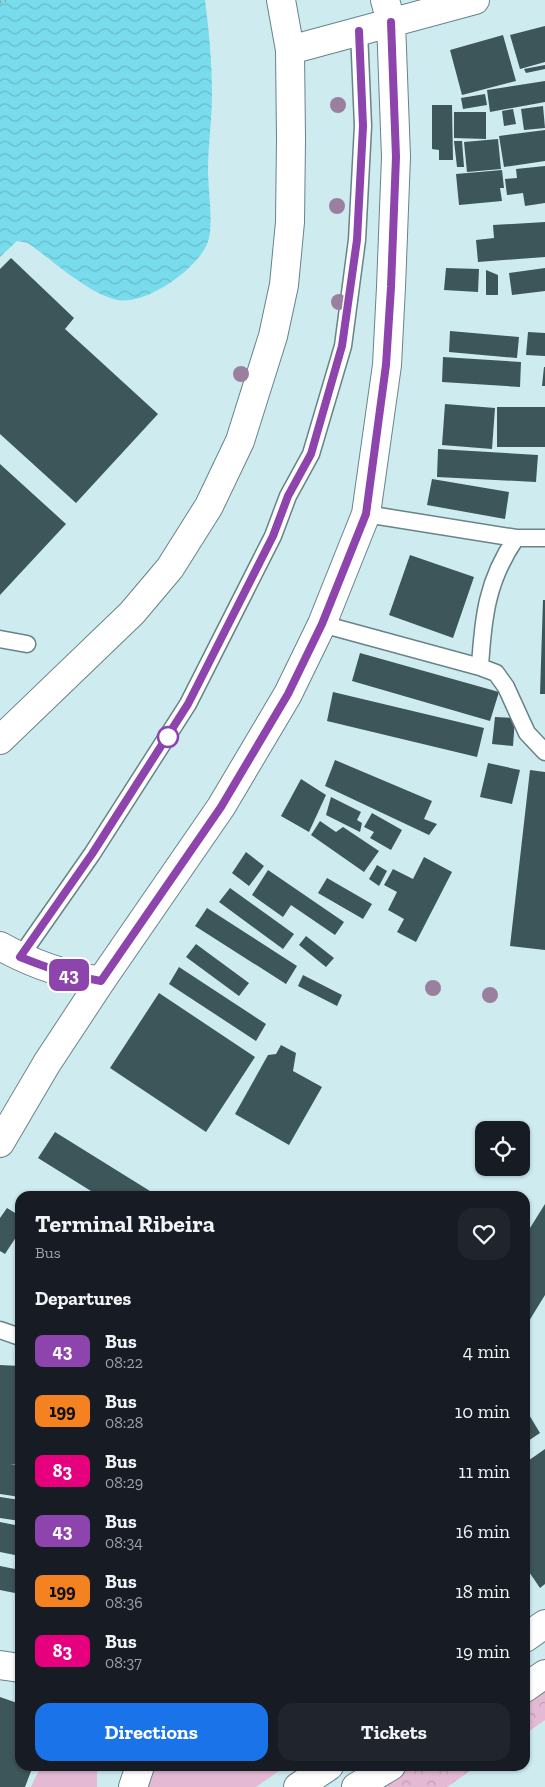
<!DOCTYPE html>
<html lang="en">
<head>
<meta charset="utf-8">
<style>
	:root { --surface:#171b24; --page:#20242c; --text:#f1f3f6; --muted:#9ea1a6; --accent:#1a73e8 }
	body { margin:0; font-family:"Zilla Slab",serif; background:var(--page); color:var(--text); height:100vh; display:flex; flex-direction:column; font-size:19px; white-space:nowrap }
	* { box-sizing:border-box; margin:0 }
	p { font-size:16px; color:var(--muted) }
	.icon { flex:none; width:28px; height:28px; fill:none; stroke:currentColor; stroke-width:2; stroke-linecap:round; stroke-linejoin:round }
	.map { position:relative; flex:1; overflow:hidden }
	.panel { position:absolute; left:15px; top:1191px; width:515px; height:580px; display:flex; flex-direction:column; background:var(--surface); border-radius:15px; box-shadow:0 1px 4px #0004 }
	.panel>* { flex:none }
	.badge { padding:0 10px; border-radius:8px; font-size:18px; line-height:32px }
	.fabs { position:absolute; left:475px; top:1121px; display:grid; gap:10px }
	.fabs a { display:grid; place-items:center; width:55px; height:55px; border-radius:10px; background:var(--surface); box-shadow:0 1px 4px #0004; font-size:25px }
	.map>.badge { position:absolute; translate:-50% -50%; box-shadow:0 0 0 2px #fff }
	h2 { padding:0 20px; font-size:19px; line-height:45px }
	.round { display:grid; place-items:center; flex:none; width:52px; height:52px; border-radius:15px; background:var(--page) }
	.head { display:flex; align-items:center; justify-content:space-between; height:85px; padding:0 20px }
	h1 { font-size:24px; font-weight:700; line-height:38px }
	.primary-button { display:flex; gap:10px; margin-top:auto; padding:10px 20px }
	.primary-button a { flex:1; height:58px; border-radius:15px; background:var(--accent); color:#fff; font-size:20px; font-weight:700; line-height:58px; text-align:center }
	.primary-button a+a { background:var(--page); color:var(--text) }
	ul { padding:0; list-style:none }
	li { display:flex; align-items:center; gap:15px; height:60px; padding:0 20px }
	li div { flex:1 }
	li b { display:block; font-size:19px }
	li em { font-style:normal }
	li .badge { min-width:55px; font-weight:700; text-align:center }
	.map>svg:first-child { display:block }
	.green { fill:#e3b9d4 }
	.forest { fill:url(#forest-crowns) }
	.water { fill:url(#water-waves) }
	.building { fill:#3d565a }
	.lines { fill:none; stroke-linecap:round; stroke-linejoin:round }
	.lane-casing { stroke:#698388; stroke-width:19 }
	.street-casing { stroke:#698388; stroke-width:30 }
	.secondary-casing { stroke:#698388; stroke-width:30 }
	.path { stroke:#889ea2; stroke-width:3; stroke-dasharray:1 4; stroke-linecap:butt }
	.lane { stroke:#fff; stroke-width:16 }
	.street { stroke:#fff; stroke-width:28 }
	.secondary { stroke:#fff; stroke-width:28 }
	.tree { fill:#9b7f9f }
	.line-casing { stroke:#fff; stroke-width:11 }
	.line { stroke:#8e44ad; stroke-width:8 }
	.stop-dot { fill:#fff; stroke:#8e44ad; stroke-width:2.5 }
</style>
</head>
<body>
<div class="map">
<svg width="545" height="1787" viewBox="0 0 545 1787">
	<defs>
		<pattern id="forest-crowns" width="20" height="18" patternUnits="userSpaceOnUse" patternTransform="scale(1.25)"><rect width="20" height="18" fill="#e3b9d4"/><path d="M2 6a3 3 0 1 1 6 0M12 15a3 3 0 1 1 6 0" fill="none" stroke="#c29fb6"/></pattern>
		<pattern id="water-waves" width="16" height="10" patternUnits="userSpaceOnUse" patternTransform="scale(1.25)"><rect width="16" height="10" fill="#78dcec"/><path d="M0 5q4-4 8 0t8 0" fill="none" stroke="#67bcca"/></pattern>
	</defs>
	<rect width="100%" height="100%" fill="#ceebf0"/>
	<path class="green" d="M41,1766H97V1787H31Z
		M148,1766H286L256,1787H144Z"/>
	<path class="forest" d="M545,1659V1720L525,1734V1673Z
		M392,1766H477L447,1787H362Z"/>
	<path class="water" d="M0,0H205C209,31 212,63 212,94C212,120 208,145 208,170C208,189 213,221 209,238C203,266 146,306 117,300C88,293 53,261 28,243L17,241L0,257Z"/>
	<path class="building" d="M545,26V62L520,69L510,35Z
		M503,35L516,81L462,95L450,50Z
		M545,65V69L526,73L524,69Z
		M545,81V102L490,112L487,90Z
		M485,94L487,105L463,109L461,98Z
		M432,105H452L453,160H439V150L432,149Z
		M543,106L545,128L524,130L521,109Z
		M513,109L516,124L504,126L502,111Z
		M454,112H486V139L454,138Z
		M545,130V161L504,167L499,136Z
		M498,139L501,169L467,172L464,142Z
		M454,141H462L464,167H457Z
		M545,166V203L525,206L523,193L507,195L505,179L517,178L516,169Z
		M502,170L504,188H500L502,201L459,205L456,174Z
		M545,222V257L478,262L476,240L494,238L493,225Z
		M11,258L74,318L65,329L158,414L76,503L0,434V269Z
		M446,268L479,269L478,292L444,290Z
		M545,268V291L512,295L509,273Z
		M486,270L498,275V295H486Z
		M450,331L519,337L517,358L449,352Z
		M528,332L545,333V356L526,355Z
		M443,357L521,362L520,387L442,382Z
		M544,367H545V386H542Z
		M445,404L495,408L492,449L442,445Z
		M497,407H545V447H497Z
		M438,449L538,455L536,482L437,477Z
		M0,464L66,524L0,595Z
		M432,479L509,492L505,519L427,505Z
		M410,555L474,577L453,638L389,615Z
		M543,600H545V694H540Z
		M360,653L499,692L490,721L352,681Z
		M333,692L484,728L477,757L327,721Z
		M495,717L515,718L513,746L492,744Z
		M335,760L432,801L424,819L437,824L429,835L325,786Z
		M488,763L520,770L512,804L480,797Z
		M530,770L545,772V950L510,946Z
		M301,779L326,795L309,832L281,816Z
		M331,797L361,812L357,820L362,823L360,832L326,815Z
		M372,813L402,830L391,850L370,838L374,832L364,827Z
		M320,821L336,832L343,827L379,851L364,872L311,835Z
		M246,852L264,866L249,886L232,873Z
		M424,857L452,872L416,942L397,932L404,919L388,910L397,892L384,885L393,869L413,879Z
		M377,865L387,871L379,886L369,879Z
		M268,870L344,922L335,935L291,905L283,917L252,895Z
		M327,878L372,904L363,919L318,893Z
		M230,888L294,934L283,949L219,902Z
		M207,908L297,966L286,984L195,926Z
		M306,936L334,958L326,967L299,945Z
		M196,944L249,983L239,996L186,957Z
		M179,967L266,1024L256,1041L169,984Z
		M303,975L342,995L337,1006L298,986Z
		M159,993L255,1057L206,1132L110,1068Z
		M281,1045L296,1053L293,1071L322,1087L289,1145L235,1114L268,1055L276,1054Z
		M55,1132L158,1196H99L38,1158Z
		M545,1204V1295L529,1321L525,1319V1236Z
		M7,1208L20,1216V1231L5,1254L0,1251V1218Z
		M0,1365L20,1366V1465L10,1464L20,1466V1497L0,1494Z
		M525,1408L540,1433L525,1443Z
		M545,1449V1584L540,1588L525,1566V1463Z
		M0,1497L20,1500V1521L0,1518Z
		M0,1522L20,1526V1556L0,1552Z
		M0,1566L20,1570V1594L0,1590Z
		M0,1697L20,1704V1766H33L25,1787H0Z"/>
	<g class="lines">
		<defs>
			<path id="lane" d="M366,514L516,538H545
				M322,624L480,667L496,673L506,687L527,733L545,752
				M0,639L27,644
				M480,667C483,617 487,580 516,538
				M20,957L92,854L188,704L273,536L288,496L311,454L343,346L357,240L363,126L359,31
				M0,1330L20,1337"/>
			<path id="street" d="M385,0L391,22
				M0,1143L47,1063L101,981
				M525,1638L545,1624
				M0,1665L20,1668
				M525,1688L545,1674
				M133,1787L140,1766
				M298,1787L329,1766
				M356,1787L391,1766"/>
			<path id="secondary" d="M290,50L475,0
				M0,740L132,613L170,568L209,506L240,441L273,336L284,285L290,222L291,140L290,50L281,0
				M0,946C32,964 64,975 101,981L221,807L288,694L322,624L366,514L387,365L391,287L396,157L391,22"/>
		</defs>
		<use href="#lane" class="lane-casing"/>
		<use href="#street" class="street-casing"/>
		<use href="#secondary" class="secondary-casing"/>
		<path class="path" d="M0,2L8,0"/>
		<use href="#lane" class="lane"/>
		<use href="#street" class="street"/>
		<use href="#secondary" class="secondary"/>
	</g>
	<g class="tree">
		<circle cx="338" cy="105" r="8"/>
		<circle cx="337" cy="206" r="8"/>
		<circle cx="339" cy="302" r="8"/>
		<circle cx="241" cy="374" r="8"/>
		<circle cx="433" cy="988" r="8"/>
		<circle cx="490" cy="995" r="8"/>
	</g>
	<g class="lines">
		<defs>
			<path id="line" d="M359,31L363,126L357,240L342,346L311,454L288,496L273,536L188,704L92,854L20,957C48,968 70,976 101,981L221,807L288,694L322,624L366,514L386,365L391,287L396,157L391,22"/>
		</defs>
		<use href="#line" class="line-casing"/>
		<use href="#line" class="line"/>
	</g>
	<circle class="stop-dot" cx="168" cy="737" r="10"/>
</svg>
<div class="fabs">
<a><svg class="icon" aria-label="locate" viewBox="0 0 24 24"><circle cx="12" cy="12" r="6"/><path d="M12 2v4M12 18v4M2 12h4M18 12h4"/></svg></a>
</div>
<b class="badge" style="left:69px;top:975px;background:#8e44ad;color:#fff">43</b>
<section class="panel">
<div class="head"><div><h1>Terminal Ribeira</h1><p>Bus</p></div><a class="round"><svg class="icon" aria-label="heart" viewBox="0 0 24 24"><path d="M12 20l-8-8c-3-5 5-10 8-4 3-6 11-1 8 4z"/></svg></a></div>
<h2>Departures</h2>
<ul>
<li><span class="badge" style="background:#8e44ad;color:#fff">43</span><div><b>Bus</b><p>08:22</p></div><em>4 min</em></li>
<li><span class="badge" style="background:#f58220;color:#111">199</span><div><b>Bus</b><p>08:28</p></div><em>10 min</em></li>
<li><span class="badge" style="background:#e6007e;color:#fff">83</span><div><b>Bus</b><p>08:29</p></div><em>11 min</em></li>
<li><span class="badge" style="background:#8e44ad;color:#fff">43</span><div><b>Bus</b><p>08:34</p></div><em>16 min</em></li>
<li><span class="badge" style="background:#f58220;color:#111">199</span><div><b>Bus</b><p>08:36</p></div><em>18 min</em></li>
<li><span class="badge" style="background:#e6007e;color:#fff">83</span><div><b>Bus</b><p>08:37</p></div><em>19 min</em></li>
</ul>
<div class="primary-button"><a>Directions</a><a>Tickets</a></div>
</section>
</div>
</body>
</html>
